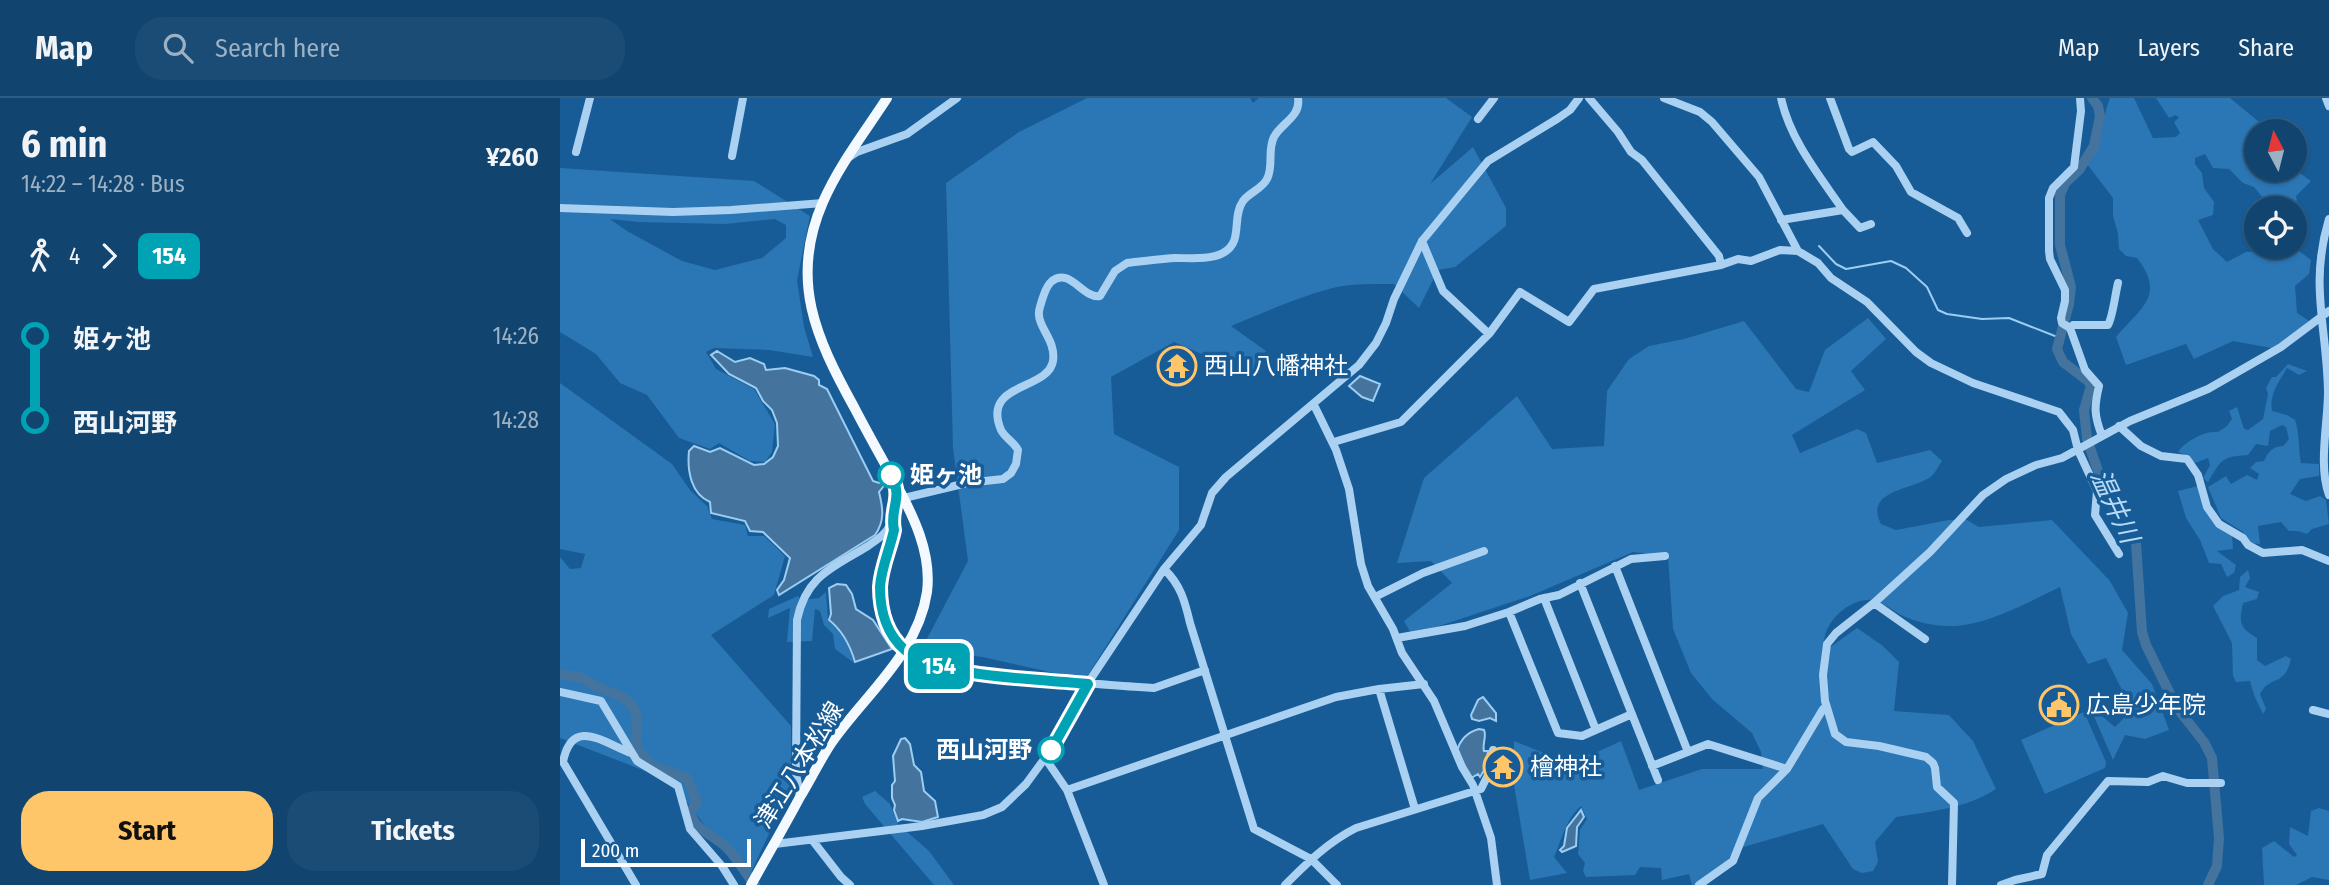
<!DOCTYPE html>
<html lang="en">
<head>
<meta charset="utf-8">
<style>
	:root { --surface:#114570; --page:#1a4c75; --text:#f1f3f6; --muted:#9cb1c3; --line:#305d83; --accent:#ffc569 }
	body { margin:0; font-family:"Fira Sans Condensed","Noto Sans JP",sans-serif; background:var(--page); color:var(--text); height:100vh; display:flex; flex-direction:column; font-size:26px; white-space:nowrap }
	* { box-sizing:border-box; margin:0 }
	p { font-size:23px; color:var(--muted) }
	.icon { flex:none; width:38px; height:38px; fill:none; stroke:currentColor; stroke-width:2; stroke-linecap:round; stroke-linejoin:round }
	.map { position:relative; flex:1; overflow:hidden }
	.sheet { display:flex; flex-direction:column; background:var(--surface); width:560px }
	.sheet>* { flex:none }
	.badge { padding:0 14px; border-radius:10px; font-size:24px; line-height:46px }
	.needle { width:46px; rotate:353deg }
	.controls { position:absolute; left:1684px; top:21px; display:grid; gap:14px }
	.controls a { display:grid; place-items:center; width:63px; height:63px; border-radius:50%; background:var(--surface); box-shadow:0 2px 5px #0004,0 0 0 2px var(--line); font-size:35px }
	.scale { position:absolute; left:21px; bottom:18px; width:170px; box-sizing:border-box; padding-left:7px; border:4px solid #fff; border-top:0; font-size:19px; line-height:24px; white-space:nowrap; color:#fff; -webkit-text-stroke:5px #175c96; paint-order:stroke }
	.map>.badge { position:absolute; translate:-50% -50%; box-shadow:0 0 0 4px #fff }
	.legs { display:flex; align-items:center; gap:10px; height:77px; padding:0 21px; font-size:23px }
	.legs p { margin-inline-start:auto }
	.headline { display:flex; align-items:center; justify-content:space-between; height:119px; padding:0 21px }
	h1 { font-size:38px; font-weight:700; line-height:52px }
	.action { display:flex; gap:14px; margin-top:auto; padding:14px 21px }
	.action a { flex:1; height:80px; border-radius:28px; background:var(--accent); color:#111; font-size:28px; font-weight:700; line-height:80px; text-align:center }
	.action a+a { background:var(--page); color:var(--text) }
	ul { padding:0 21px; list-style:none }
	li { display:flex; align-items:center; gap:24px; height:84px; font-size:26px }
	li i { display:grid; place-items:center; width:10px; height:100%; margin:0 9px; background:currentColor }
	li i::after { content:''; width:18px; height:18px; margin:-9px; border:5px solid; border-radius:50%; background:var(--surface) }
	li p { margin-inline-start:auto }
	li:first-child i { background:linear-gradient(#0000 50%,currentColor 0) }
	li:last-child i { background:linear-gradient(currentColor 50%,#0000 0) }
	header { display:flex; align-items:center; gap:42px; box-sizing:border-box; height:98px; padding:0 35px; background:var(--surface); border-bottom:2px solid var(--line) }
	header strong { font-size:33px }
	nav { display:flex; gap:38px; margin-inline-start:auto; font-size:24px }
	.search { width:490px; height:63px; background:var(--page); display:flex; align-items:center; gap:18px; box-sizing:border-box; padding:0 24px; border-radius:28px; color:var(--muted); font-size:26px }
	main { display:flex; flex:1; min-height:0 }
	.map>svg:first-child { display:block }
	.green { fill:#2b76b5; fill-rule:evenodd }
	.water { fill:#44749e; stroke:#9ccdf3; stroke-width:2 }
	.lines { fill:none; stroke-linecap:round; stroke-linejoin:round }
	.stream { stroke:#9ccdf3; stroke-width:2 }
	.river { stroke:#44749e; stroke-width:10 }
	.minor { stroke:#aad1f1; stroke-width:8 }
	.major { stroke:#f3f9ff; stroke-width:10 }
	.line-1-casing { stroke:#fff; stroke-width:16 }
	.line-1 { stroke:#00a3b4; stroke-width:10 }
	.stop-1-dot { fill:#fff; stroke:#00a3b4; stroke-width:3.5 }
	.labels { text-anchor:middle; stroke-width:7; stroke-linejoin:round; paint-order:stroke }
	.poi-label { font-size:24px; fill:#fff; stroke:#175c96; text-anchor:start }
	.stop-label { font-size:24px; font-weight:bold; fill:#fff; stroke:#175c96; text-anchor:start }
	.street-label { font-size:24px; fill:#fff; stroke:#175c96 }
	.water-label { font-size:26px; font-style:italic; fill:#b6dbf8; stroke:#175c96 }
</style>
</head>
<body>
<header>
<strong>Map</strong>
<div class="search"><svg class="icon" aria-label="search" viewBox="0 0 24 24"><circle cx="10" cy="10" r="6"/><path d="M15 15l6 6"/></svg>Search here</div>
<nav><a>Map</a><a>Layers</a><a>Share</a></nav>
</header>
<main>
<section class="sheet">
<div class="headline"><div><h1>6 min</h1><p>14:22 – 14:28 · Bus</p></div><b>¥260</b></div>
<div class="legs"><svg class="icon" aria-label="walk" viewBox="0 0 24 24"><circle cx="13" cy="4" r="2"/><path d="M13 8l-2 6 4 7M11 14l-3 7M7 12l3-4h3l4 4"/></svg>4<svg class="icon" aria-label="forward" viewBox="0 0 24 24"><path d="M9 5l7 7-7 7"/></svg><b class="badge" style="background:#00a3b4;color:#fff">154</b></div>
<ul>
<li><i style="color:#00a3b4"></i><b>姫ヶ池</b><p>14:26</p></li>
<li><i style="color:#00a3b4"></i><b>西山河野</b><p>14:28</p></li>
</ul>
<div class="action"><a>Start</a><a>Tickets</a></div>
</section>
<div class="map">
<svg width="1769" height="787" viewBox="0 0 1769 787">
	<rect width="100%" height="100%" fill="#175c96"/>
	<path class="green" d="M527,0H690L693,5L699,0H886L912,19L870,86L913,49L946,110V128L895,169L878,172L859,210L834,186C812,186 790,185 769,191C735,200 703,215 671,228L706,253L690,277L614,244L551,279L554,336L619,369V432L525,582L423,559L361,552L408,463L393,350L386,85L459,34Z
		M1550,0H1574L1593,40L1616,39L1620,35L1614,24L1619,20L1616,17L1609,20L1596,0H1670L1704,28L1707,33H1696V72L1734,71L1751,83L1736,98L1737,104L1745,117L1742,130L1739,129L1736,113L1729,104L1722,110H1711L1694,89L1683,85L1669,71L1653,70L1645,56L1635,60V66L1642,75L1644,90L1654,104L1653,117L1638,122L1653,151L1667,164L1686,154L1710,152L1712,149H1734L1751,162L1749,176L1735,188L1737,215L1749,223L1728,240L1711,250L1673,243L1634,261L1626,246L1566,267L1556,239C1581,209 1606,198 1577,160L1566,158L1559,151L1558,135L1553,118V100L1527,66C1543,46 1541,23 1550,0Z
		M0,70L194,83L250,118L237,182L244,229L253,259L209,252L154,250L146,254L156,271L194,291L215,326L212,354L205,364L190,363L159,345L150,351L119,340L87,297L60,285L36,256L0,234ZM50,121L78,124L165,126L215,121L226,127V140L202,160L155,172L122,163L67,133Z
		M1308,220L1326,241L1291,273L1305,292L1232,337L1240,355L1297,331L1306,335L1317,365L1370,352L1382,363C1378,369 1374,377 1369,380C1350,392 1304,393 1321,426L1336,432L1389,422H1407L1419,429L1492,422L1550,483L1568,515L1562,552L1592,586L1609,632L1585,641L1565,637L1553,662L1529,607L1555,629L1572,612L1546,560L1528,566L1511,536L1500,489C1468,504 1425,529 1388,528C1373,528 1356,524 1341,517C1333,513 1322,503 1313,502C1294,500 1273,516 1266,534C1264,540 1263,548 1262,555L1297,530L1323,548L1339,564L1334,613L1389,617L1413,643L1436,691C1405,711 1372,713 1336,719L1315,744L1318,764L1313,773L1302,775L1293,771L1263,726L1180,750C1170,765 1152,787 1132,787L1129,776L1102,782L1101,770L1080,769L1075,777L1026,779L1023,773L1025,765L1018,756L1020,732L1027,721L1021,708C1006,721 1002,741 994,759L1007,775L970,782L953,681L954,643L994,659L1033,656L1061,643L1079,692L1142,671H1203L1201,654L1192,635L1152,601L1131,575L1113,531L1108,458L1073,454L970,498L852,537L844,523L892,485L871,463L837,465L864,380L957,298L992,351L1044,348L1047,293L1069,261L1089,248L1124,241L1184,223L1236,291L1249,294L1265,252Z
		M1728,266L1747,273L1739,277L1727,270C1719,284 1709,296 1712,313L1727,317L1735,322C1740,337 1738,350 1741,365L1759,366V378L1740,381L1730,396L1746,403L1760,398L1766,402L1769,426L1752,431L1747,436L1738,433H1729L1721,424L1698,428L1700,446L1691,445L1683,434L1661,420L1648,389L1666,378L1671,386L1687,377L1697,382L1699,376L1690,370L1696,364L1704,363C1709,353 1712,349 1723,348L1729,341L1726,329L1722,327L1710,333L1708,348L1696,346L1688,357C1661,359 1662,361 1648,384L1643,380L1650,367L1648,360L1635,365L1628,358L1618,354C1624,344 1646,332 1658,334L1667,328L1672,321L1669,313L1677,309L1684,331L1688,332L1703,321L1708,296L1706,290L1712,279H1716Z
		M0,285L112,366L130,392L147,408L152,421L185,427L188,438H204L225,458L214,497L151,537L231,628L232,696L221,710L187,783L111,683L0,640V459L10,471L21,470L25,456L0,451Z
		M1638,388C1643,414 1649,422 1672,437L1673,451L1657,453L1676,467L1674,475L1667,479L1661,466L1649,465L1640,442L1626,420L1618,393Z
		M1688,472L1690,480L1685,489L1699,494L1697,501L1683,505C1679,524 1679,530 1697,540V562L1705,568L1726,558L1731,561C1724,590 1711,576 1700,596L1706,611L1703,616L1694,597L1690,583L1676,584L1673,578L1672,545L1653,508L1663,498L1679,492L1680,479Z
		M266,494L268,523C283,534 288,547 294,565L275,551L273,536L264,527L260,513L255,511L252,543L227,544L230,510L208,520L209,511L238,498L241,502L259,500Z
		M1524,614L1546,664L1545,670L1485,696L1461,642Z
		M315,693L330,706L338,726L369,753L394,787H374L305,706L302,699Z
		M1759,710L1769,713V782L1752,779L1736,787H1704L1702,750L1714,743L1734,759L1737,757L1729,746L1730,729L1748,738L1751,713Z"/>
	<path class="water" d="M157,253L175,264L190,260L204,266L206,272L225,270L254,278L259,282V287L267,291L313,383L319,385L325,382L327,384L319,394C323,410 325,423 315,437L219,497L217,492L224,482L230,460L203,434L190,433L185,423L151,415L150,404C131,396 127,373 129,353L134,348L150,354L160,350L194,367L204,366L213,359L218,348L217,325L212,312L203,303L196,290L169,276L151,257Z
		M800,278L820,286L813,303L802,299L789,288Z
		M277,486L286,487L292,496L296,511L313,522L332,551L295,564C290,547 283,533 269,522L271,516L269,490Z
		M923,599L936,615V623L930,620L919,623L912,621L911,617L918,602Z
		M919,631L924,632C927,638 922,646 924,653H928L926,669L920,679L918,676L911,680L897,653C900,642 908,634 919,631Z
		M345,640L350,646L354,667L361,674L364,693L375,703L378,719L362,724L342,721L338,723L334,712L335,707L332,700V687L335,683L333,658L341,641Z
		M1021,712L1024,719L1017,729L1016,748L1002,754L1000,752L1004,748L1007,730Z"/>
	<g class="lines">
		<path class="stream" d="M1259,148L1276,166L1286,171L1331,163L1346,170L1367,189L1378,212L1387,216L1422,221L1449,220L1500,240"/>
		<path class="river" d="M1532,0L1538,8L1540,18L1534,48L1519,72L1505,85L1500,97V147L1511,189L1509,206L1497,251L1503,264L1528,283L1531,288L1524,312L1527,341L1547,399L1576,445L1582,534L1586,547L1617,610L1644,644L1652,660L1659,740L1657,768L1648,787
			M0,577C7,577 15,578 22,580C27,582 30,586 35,588C78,604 79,606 76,651L93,668L127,680L137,704L130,714C135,733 154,737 167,750C177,760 185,775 195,787"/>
		<path class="minor" d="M1029,0L1058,34L1071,54L1082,62L1159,158L1161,167
			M1104,0L1140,14L1152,24L1199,79L1238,153L1258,165L1271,180L1307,204L1356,254L1371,265L1413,285L1499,314L1513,332L1518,352L1537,393L1535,417L1559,456
			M1221,0C1230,42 1259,77 1283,112L1221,122
			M1270,0L1289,51L1292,54L1313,44L1336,68L1351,94L1398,120L1407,135
			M1520,0L1521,13L1514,69L1493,90L1489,100V153L1490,161L1505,192V203L1501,220L1502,225L1510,230L1525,272L1539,288C1534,309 1534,317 1542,338
			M1766,0L1769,8
			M918,21L934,0
			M16,54L30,0
			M172,58L183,0
			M288,60L297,54L347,36L397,0
			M0,110L113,114L171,112L263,105
			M1283,112L1300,130L1311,126
			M1769,121C1749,187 1767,229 1768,294C1768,325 1758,367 1769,397
			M862,143L883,193L929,236
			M1510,230L1513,227H1548C1553,218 1555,197 1558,185
			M754,307L776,352L789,391L801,466L808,488L833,531L842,555L874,603L902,669L913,687L931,740L937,787
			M1559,328L1581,348L1601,358L1627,361L1638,377L1647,409L1659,426L1683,440L1688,447L1703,455L1742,452L1769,463
			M777,343L841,324L929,236L960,194L1009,224L1034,191L1161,167L1178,161L1191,163L1220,152L1238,153
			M344,400L407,385L443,381L451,375L456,366L458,352C454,344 445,340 441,332C421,284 488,293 493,263C496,243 479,230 479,217C478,212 481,207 482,202C485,194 486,188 492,183C510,169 523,201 540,198L555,173L567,165C583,163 599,161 615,160C630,160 650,162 663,155C684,144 671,120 683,103C690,94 702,91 707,81C714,68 707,52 714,39C721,25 741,19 738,0
			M332,424L334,432C327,466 310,502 330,536C338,551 356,561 372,566C404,577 439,578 473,581C508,583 544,587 579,589L594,590L645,572
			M1055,468L1128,654
			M604,471C621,487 625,504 630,525L694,731L751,761L777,787
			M1020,485L1098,682
			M815,499L863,475L924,453
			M984,500L1036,632
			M1314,505L1365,541
			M949,514L998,635L1022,638L1072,616
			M837,540L905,528L949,514L980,501L999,497L1071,461L1105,458
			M819,591L855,711
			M0,594L41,603L77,663L118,688L130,731L162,768L174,787
			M1753,612L1769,616
			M71,655C44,645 12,618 3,664L76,787
			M485,660L507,692L544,787
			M1092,668L1148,646L1227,671
			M507,692L776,599L819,591L864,586
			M240,699L236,675L237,522C246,478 272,470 308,448C318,441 325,437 331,426C337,415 336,401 338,389
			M253,743L281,779L290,787
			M215,746L362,728L423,717L442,709L466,686L485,660L528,585L604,471L641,427L652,395L666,379L799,267L816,245L826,225L834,201L862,143L928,63L997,21L1010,12L1019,0
			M725,787C747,765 768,744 796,730L921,691L931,671L933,652
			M1139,787L1173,763L1198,700L1227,671L1263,611L1267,610
			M1392,787L1394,705L1377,689L1375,670L1373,665L1366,659L1319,648L1286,644L1275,636L1265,603L1263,577L1267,546L1276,535L1314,505L1370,454L1423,397L1446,381L1476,367L1502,360L1570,323L1648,291L1721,249L1769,213
			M1441,787L1455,782L1482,776L1487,757L1548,683L1588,684L1603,678L1627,685H1661"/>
		<path class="major" d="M191,787C207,758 224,729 240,699C251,681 260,662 272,644C306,596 358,555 367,494C372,455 353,417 335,384C321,359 307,334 294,309C256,240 229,182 263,104C279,67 305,34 327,0"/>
	</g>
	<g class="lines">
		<defs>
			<path id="line-1" d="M331,377C344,400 329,411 334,432C330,451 321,470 320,489C320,513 327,537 345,552C377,580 483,581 528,586L491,652"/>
		</defs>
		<use href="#line-1" class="line-1-casing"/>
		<use href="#line-1" class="line-1"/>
	</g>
	<defs>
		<symbol id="temple-ring" viewBox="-11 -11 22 22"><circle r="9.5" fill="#175c96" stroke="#ffc569" stroke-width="1.5"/><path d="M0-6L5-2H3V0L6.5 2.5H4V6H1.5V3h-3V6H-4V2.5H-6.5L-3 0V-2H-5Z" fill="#ffc569"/></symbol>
		<symbol id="civic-ring" viewBox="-11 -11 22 22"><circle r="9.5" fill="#175c96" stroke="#ffc569" stroke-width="1.5"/><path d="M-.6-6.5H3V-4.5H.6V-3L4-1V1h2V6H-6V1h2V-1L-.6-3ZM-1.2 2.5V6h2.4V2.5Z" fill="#ffc569"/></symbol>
	</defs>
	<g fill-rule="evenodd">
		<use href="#temple-ring" x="595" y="246" width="44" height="44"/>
		<use href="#civic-ring" x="1477" y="585" width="44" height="44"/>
		<use href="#temple-ring" x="921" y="647" width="44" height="44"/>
	</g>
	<g class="stop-1-dot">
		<circle cx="331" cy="377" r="12"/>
		<circle cx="491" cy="652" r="12"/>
	</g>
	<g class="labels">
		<g class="poi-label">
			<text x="644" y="276">西山八幡神社</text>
			<text x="1526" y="615">広島少年院</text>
			<text x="970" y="677">檜神社</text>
		</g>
		<g class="stop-label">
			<text x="350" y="385">姫ヶ池</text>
			<text x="472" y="660" text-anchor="end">西山河野</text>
		</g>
		<g class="street-label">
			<text transform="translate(239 667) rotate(-58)" y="8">津江八本松線</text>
		</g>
		<g class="water-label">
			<text transform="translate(1555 408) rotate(65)" y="9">温井川</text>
		</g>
	</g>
</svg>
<div class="controls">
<a><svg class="needle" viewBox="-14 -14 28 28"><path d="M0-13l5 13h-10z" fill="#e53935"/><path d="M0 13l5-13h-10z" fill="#9cb1c3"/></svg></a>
<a><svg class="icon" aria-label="locate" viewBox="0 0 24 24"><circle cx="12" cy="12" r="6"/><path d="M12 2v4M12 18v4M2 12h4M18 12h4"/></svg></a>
</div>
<div class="scale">200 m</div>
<b class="badge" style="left:379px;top:568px;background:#00a3b4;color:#fff">154</b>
</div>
</main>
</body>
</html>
